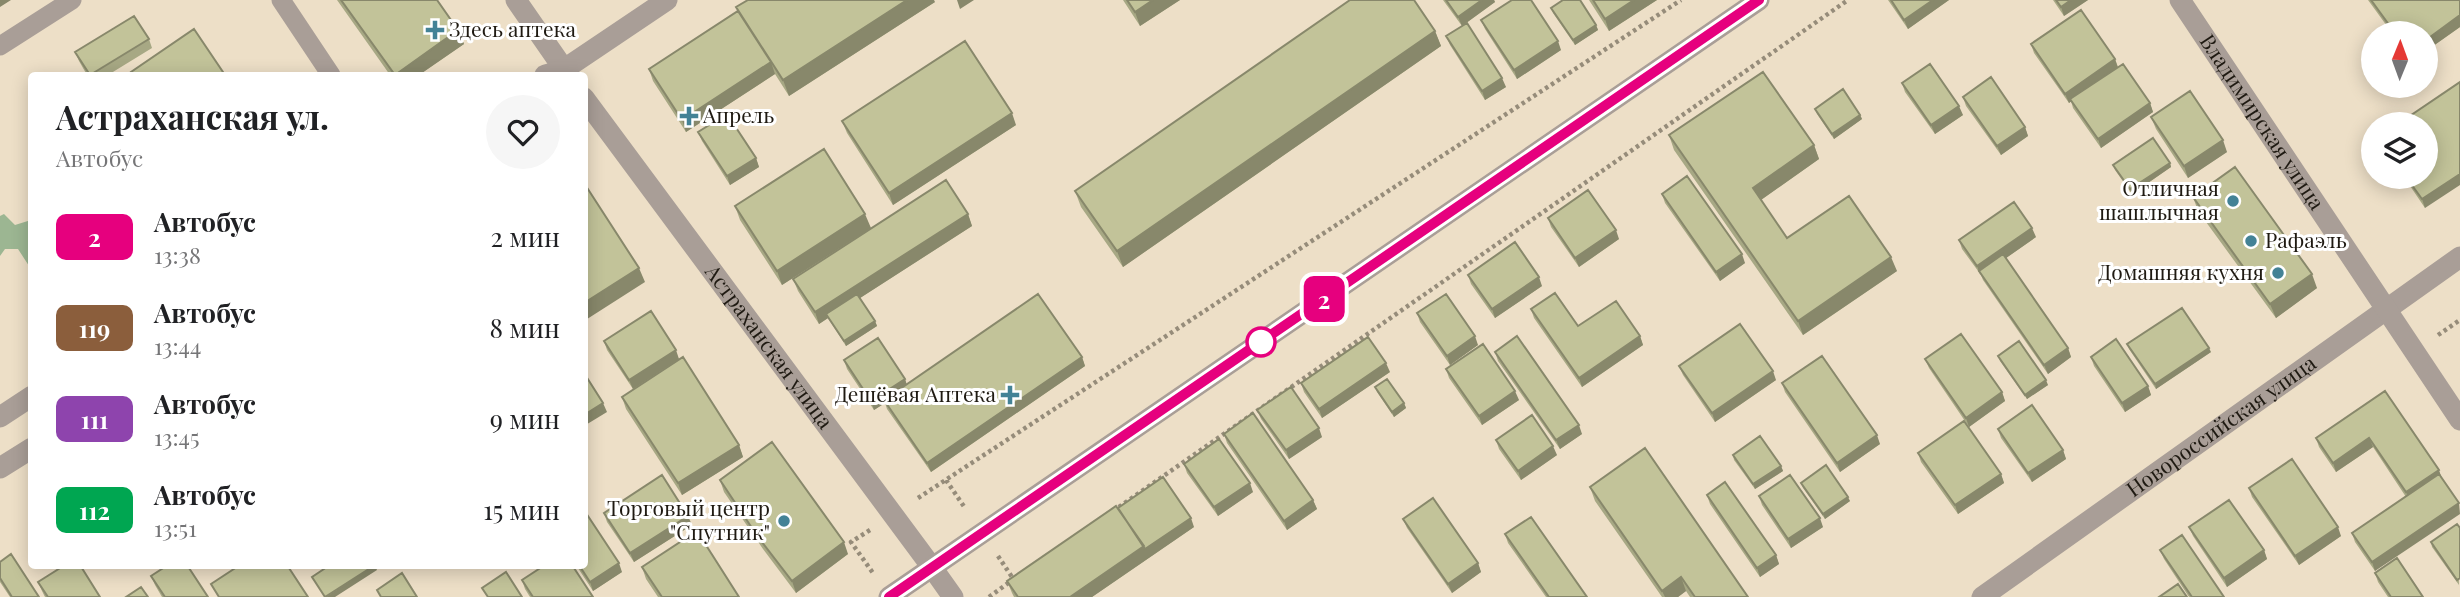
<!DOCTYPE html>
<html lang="ru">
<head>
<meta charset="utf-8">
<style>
	:root { --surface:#fff; --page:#f6f6f6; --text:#202124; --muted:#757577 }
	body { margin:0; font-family:"Playfair Display",serif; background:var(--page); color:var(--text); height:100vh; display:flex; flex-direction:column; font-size:26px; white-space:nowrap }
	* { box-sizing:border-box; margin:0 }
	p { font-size:23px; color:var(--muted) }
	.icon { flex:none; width:38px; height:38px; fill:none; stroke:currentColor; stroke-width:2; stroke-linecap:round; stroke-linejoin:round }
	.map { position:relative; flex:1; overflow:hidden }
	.side { position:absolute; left:28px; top:72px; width:560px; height:497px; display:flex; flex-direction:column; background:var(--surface); border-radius:7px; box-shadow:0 4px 18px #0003 }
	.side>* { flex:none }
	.badge { padding:0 14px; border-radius:10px; font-size:24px; line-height:46px }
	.needle { width:46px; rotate:1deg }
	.controls { position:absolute; left:2361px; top:21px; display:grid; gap:14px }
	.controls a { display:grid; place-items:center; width:77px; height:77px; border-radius:50%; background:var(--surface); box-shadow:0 4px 18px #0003; font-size:35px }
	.map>.badge { position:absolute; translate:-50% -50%; box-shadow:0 0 0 4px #fff }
	.round { display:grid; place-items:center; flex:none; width:74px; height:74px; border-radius:37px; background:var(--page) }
	.head { display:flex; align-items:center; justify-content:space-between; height:119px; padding:0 28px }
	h1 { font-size:33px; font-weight:700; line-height:52px }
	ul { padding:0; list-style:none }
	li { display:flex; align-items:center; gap:21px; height:91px; padding:0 28px }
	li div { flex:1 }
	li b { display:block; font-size:26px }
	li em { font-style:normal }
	li .badge { min-width:77px; font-weight:700; text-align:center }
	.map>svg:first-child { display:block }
	.water { fill:#9cb692 }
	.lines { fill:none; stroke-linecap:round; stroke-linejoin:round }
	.path { stroke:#968c7a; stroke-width:4.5; stroke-dasharray:3.5 3.5; stroke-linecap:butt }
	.service { stroke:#a99e97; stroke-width:19 }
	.minor { stroke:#a99e97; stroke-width:21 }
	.tertiary { stroke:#a99e97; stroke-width:21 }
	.wall { fill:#a7a884 }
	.shaded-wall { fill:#88886b }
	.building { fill:#c2c399; stroke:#88886b; stroke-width:2 }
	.line-casing { stroke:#fff; stroke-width:16 }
	.line { stroke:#e6007e; stroke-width:10 }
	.poi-dot { fill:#438296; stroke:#fff; stroke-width:2.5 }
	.stop-dot { fill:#fff; stroke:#e6007e; stroke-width:3.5 }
	.labels { text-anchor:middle; stroke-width:6; stroke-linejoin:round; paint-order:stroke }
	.poi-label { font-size:21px; fill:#1f1a12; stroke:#fff; text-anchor:end }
	.street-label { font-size:21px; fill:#1f1a12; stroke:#fff }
</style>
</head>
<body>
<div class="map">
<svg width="2460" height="597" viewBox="0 0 2460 597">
	<rect width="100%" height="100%" fill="#eddfc7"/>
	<path class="water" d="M4,214L15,225L31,220V269L18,249H5L0,256V216Z"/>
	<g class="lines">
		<path class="path" d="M2438,335L2460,320
			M946,480L965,508
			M918,498L1681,0
			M1113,511L1848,0
			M870,530L851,542L873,573
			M998,556L1014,580
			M989,597L1011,581"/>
		<path class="service" d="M281,0L331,75
			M0,46L72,0"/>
		<g class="minor">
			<path d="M516,0L568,75"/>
			<path d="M545,75L563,70L667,0"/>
			<path id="s1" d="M584,98L931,566"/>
			<path d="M0,417L32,396"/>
			<path d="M0,468L32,448"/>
			<path id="s2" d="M1982,597L2460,257"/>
		</g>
		<g class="tertiary">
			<path id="s3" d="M2180,0L2460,420"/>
			<path d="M931,566L953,597"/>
			<path d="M889,597L1759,0"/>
		</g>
	</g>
	<path class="wall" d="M337,0H437L458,30L464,44L419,75H390Z
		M1123,0H1180L1140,26Z
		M1443,0H1494L1495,2L1462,26Z
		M1589,0H1657L1609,31Z
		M1888,0H1949L1908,29Z
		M2053,0H2088L2064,16Z
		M2368,0H2460V27L2426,51V33H2392Z
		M935,2L789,96L775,74L686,132L653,81L649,69L738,11L736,7Z
		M1551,8L1596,25L1598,30L1575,45L1553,13Z
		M1481,20L1561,50L1517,79L1485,29Z
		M1435,31L1441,46L1123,267L1081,207L1075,191Z
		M1446,36L1506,87L1485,100L1450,45Z
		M149,39L152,48L108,75H87L79,61L75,52Z
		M2031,44L2115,59L2118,67L2150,103L2153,112L2101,148L2073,108L2071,101L2069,103L2034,53Z
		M1902,83L1963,115L1935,134L1905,92Z
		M1963,97L2025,127L2028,136L2001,155L1966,106Z
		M1815,109L1860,115L1862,119L1834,139L1817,114Z
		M2151,117L2227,152L2188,178L2156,129Z
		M842,121L1016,125L893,205L847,133Z
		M698,132L756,158L759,167L730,185L702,141Z
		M1669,135L1814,145L1819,159L1761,200L1787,238L1897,271L1803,335L1674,150Z
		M2170,163L2171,167L2132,194L2115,170L2113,165Z
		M2404,177H2426L2425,208Z
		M1662,194L1745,263L1720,281L1665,203Z
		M2193,197L2317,288L2276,318L2198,211Z
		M735,206L871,228L782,285L740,220Z
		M968,214L972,226L860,298L875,321L877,326L846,346L828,318L819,324L798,291L793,279Z
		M1548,218L1619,239L1579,267L1551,227Z
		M2036,237L2006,258L2068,348L2071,357L2048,374L1983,280L1981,275L1962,249L1959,240Z
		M1468,275L1542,286L1495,318L1471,284Z
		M1531,309L1578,326L1640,336L1643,345L1582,387L1534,318Z
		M1417,313L1478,345L1450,365L1420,322Z
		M604,341L679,359L633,389L607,350Z
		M2127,344L2211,352L2156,389L2129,349Z
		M1495,352L1582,434L1560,449L1498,361Z
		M1998,356L2048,385L2027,399L2000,361Z
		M1082,357L1085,366L931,472L887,409L885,403L874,410L847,369L844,360L905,379L906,384Z
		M2091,357L2148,386L2151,395L2125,412L2094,366Z
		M1925,359L2002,392L2005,401L1969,427L1929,368Z
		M1679,366L1776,380L1715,422L1683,375Z
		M1446,369L1519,400L1482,425L1449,378Z
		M1390,372L1322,418L1304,392L1301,383Z
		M1782,383L1880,444L1840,472L1785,392Z
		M1375,387L1404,403L1406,408L1394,417L1377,392Z
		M2385,391L2439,470L2375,571L2355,542L2352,533L2406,497L2373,447L2336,472L2319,447L2316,438Z
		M622,397L739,445L743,457L682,495L626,409Z
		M1257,410L1322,437L1289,459L1261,419Z
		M1998,429L2063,450L2066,459L2032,482L2001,438Z
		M1224,434L1313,500L1317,509L1287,530L1227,443Z
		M1496,440L1557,455L1521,480L1499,449Z
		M1918,453L2001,474L2004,483L1958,514L1921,462Z
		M1733,455L1781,466L1783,471L1755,489L1734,460Z
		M1184,464L1253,492L1218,516L1187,473Z
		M720,480L848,554L796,593L763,549L724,492Z
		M1801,483L1850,501L1825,519L1803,488Z
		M1590,487L1748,597H1690L1686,591L1678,597H1662L1595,501Z
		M2249,488L2341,536L2299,565L2252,497Z
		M1707,495L1776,555L1779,564L1760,577L1710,504Z
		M1759,496L1823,527L1791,548L1762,505Z
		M1118,508L1194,527L1092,597H1014L1012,593L1007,581Z
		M604,513L692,525L634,562L607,522Z
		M1403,519L1478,563L1481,572L1452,593L1407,528Z
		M2457,524L2459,585L2432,547L2431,542Z
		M2189,527L2264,550L2267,559L2227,587L2193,536Z
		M1505,534L1587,597H1546L1508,543Z
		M2160,550L2224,597H2189L2164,559Z
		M0,562L39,597H10L0,582Z
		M576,565H584L622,572L593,591Z
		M642,567L739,597H658L646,579Z
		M2375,573L2423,597H2388L2378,582Z
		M151,576L208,597H162L155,585Z
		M522,580L593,597H530L525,589Z
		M38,582L100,597H45L42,591Z"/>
	<path class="shaded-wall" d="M0,0H11L0,7Z
		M907,0H934L935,2L789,96L783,80Z
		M957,0H974L960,9Z
		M1153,0H1180L1140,26L1135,12Z
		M1482,0H1494L1495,2L1462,26L1458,17Z
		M1634,0H1657L1609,31L1605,19Z
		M1933,0H1949L1908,29L1904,20Z
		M2071,0H2088L2064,16L2061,7Z
		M2460,15V27L2426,51V40Z
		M1596,25L1598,30L1575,45L1573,40Z
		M458,30L464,44L419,75H395Z
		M1435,31L1441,46L1123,267L1117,251Z
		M1558,41L1561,50L1517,79L1514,70Z
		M2115,59L2118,68L2069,103L2065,94Z
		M771,62L775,74L686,132L682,120Z
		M1502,78L1506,87L1485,100L1482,91Z
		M2150,103L2153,112L2101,148L2098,139Z
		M1959,106L1963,115L1935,134L1931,125Z
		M1012,113L1016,125L893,205L889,193Z
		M1860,115L1862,119L1834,139L1832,134Z
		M2025,127L2028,136L2001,155L1997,146Z
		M2223,140L2227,152L2188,178L2184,166Z
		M1814,145L1819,159L1758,202L1753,188Z
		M756,158L759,167L730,185L727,176Z
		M2170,163L2171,167L2132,194L2130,189Z
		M2460,174V185L2425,208L2422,199Z
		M865,214L871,228L782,285L777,271Z
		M968,214L972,226L829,318L826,314L828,318L819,324L815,312Z
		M2032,228L2036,237L1982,275L1979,271L1980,275L1977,266Z
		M1616,230L1619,239L1579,267L1575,258Z
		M1742,254L1745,263L1720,281L1716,272Z
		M1891,257L1897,271L1803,335L1798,321Z
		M639,268L645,282L584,321V303Z
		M2312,274L2317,288L2276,318L2270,304Z
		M1539,277L1542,286L1495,318L1492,309Z
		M875,321L877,326L846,346L844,341Z
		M1475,336L1478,345L1450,365L1447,356Z
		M1640,336L1643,345L1582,387L1579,378Z
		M2068,348L2071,357L2048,374L2044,365Z
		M2209,348L2211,352L2156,389L2155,384Z
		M676,350L679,359L633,389L629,380Z
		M1082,357L1085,366L931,472L927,463Z
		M1386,363L1390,372L1322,418L1319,409Z
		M1773,371L1776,380L1715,422L1712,413Z
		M905,379L908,388L884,400L885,403L874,410L871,401Z
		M2046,380L2048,385L2027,399L2025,395Z
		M2148,386L2151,395L2125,412L2122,403Z
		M1515,391L1519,400L1482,425L1479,416Z
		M2002,392L2005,401L1969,427L1966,418Z
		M603,403L607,412L584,426V415Z
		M1404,403L1406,408L1394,417L1392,412Z
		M1579,425L1582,434L1560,449L1556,440Z
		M1319,428L1322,437L1289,459L1286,450Z
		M1877,435L1880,444L1840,472L1837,463Z
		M2369,438L2373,447L2336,472L2333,463Z
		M739,445L743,457L682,495L678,483Z
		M1553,446L1557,455L1521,480L1518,471Z
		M2063,450L2066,459L2032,482L2028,473Z
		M1781,466L1783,471L1755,489L1753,484Z
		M2439,470L2442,479L2409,501L2406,492Z
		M2001,474L2004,483L1958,514L1955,505Z
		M1250,483L1253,492L1218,516L1214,507Z
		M1848,497L1850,501L1825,519L1823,514Z
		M1313,500L1317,509L1287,530L1284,521Z
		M2459,503L2460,514L2375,571L2372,562Z
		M688,516L692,525L634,562L630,553Z
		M1191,518L1194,527L1092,597H1070L1144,546Z
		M1820,518L1823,527L1791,548L1788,539Z
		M2338,527L2341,536L2299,565L2295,556Z
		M844,542L848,554L796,593L792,581Z
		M2264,550L2267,559L2227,587L2224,578Z
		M1776,555L1779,564L1760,577L1757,568Z
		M619,563L622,572L593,591L590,582Z
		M1478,563L1481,572L1452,593L1448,584Z
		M375,565L377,570L335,597H326Z
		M1681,577L1686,591L1678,597H1665L1662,591Z"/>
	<path class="building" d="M341,0H437L458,30L395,75Z
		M748,0H907L783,80L736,7Z
		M1127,0H1153L1135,12Z
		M1350,0H1414L1435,31L1117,251L1075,191Z
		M1446,0H1482L1458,17Z
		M1512,0H1531L1558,41L1514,70L1481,20Z
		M1563,0H1580L1596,25L1573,40L1551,8Z
		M1593,0H1634L1605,19Z
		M1891,0H1933L1904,20Z
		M2056,0H2071L2061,7Z
		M2371,0H2460V15L2426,40V33H2395Z
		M2081,10L2115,59L2065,94L2031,44Z
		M738,11L771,62L682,120L649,69Z
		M134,16L149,39L90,75L75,52Z
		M1467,23L1502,78L1482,91L1446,36Z
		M194,29L225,75H133L131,72Z
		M965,41L1012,113L889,193L842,121Z
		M1930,64L1959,106L1931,125L1902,83Z
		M2123,64L2150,103L2098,139L2070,99Z
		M1763,72L1814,145L1753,188L1787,238L1849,196L1891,257L1798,321L1669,135Z
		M1991,77L2025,127L1997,146L1963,97Z
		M2460,82V174L2422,199L2406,177H2426V124H2398Z
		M1843,89L1860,115L1832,134L1815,109Z
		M2190,91L2223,140L2184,166L2151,117Z
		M727,114L756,158L727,176L698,132Z
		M2153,138L2170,163L2130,189L2113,165Z
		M824,149L865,214L777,271L735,206Z
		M2235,167L2312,274L2270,304L2193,197Z
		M1687,176L1742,254L1716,272L1662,194Z
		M946,180L968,214L815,312L793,279Z
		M584,183L639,268L584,303Z
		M1588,190L1616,230L1575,258L1548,218Z
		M2014,202L2032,228L1977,266L1959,240Z
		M1515,242L1539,277L1492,309L1468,275Z
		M2003,254L2068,348L2044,365L1979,271Z
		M1555,293L1578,326L1616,301L1640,336L1579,378L1531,309Z
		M857,294L875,321L844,341L826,314Z
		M1038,294L1082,357L927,463L884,400Z
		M1446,294L1475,336L1447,356L1417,313Z
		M2182,308L2209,348L2155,384L2127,344Z
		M651,311L676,350L629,380L604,341Z
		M1740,324L1773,371L1712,413L1679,366Z
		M1961,334L2002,392L1966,418L1925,359Z
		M1517,336L1579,425L1556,440L1495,352Z
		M1368,337L1386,363L1319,409L1301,383Z
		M878,338L905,379L871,401L844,360Z
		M2116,339L2148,386L2122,403L2091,357Z
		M2019,341L2046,380L2025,395L1998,356Z
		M1483,344L1515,391L1479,416L1446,369Z
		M1822,356L1877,435L1837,463L1782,383Z
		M683,357L739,445L678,483L622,397Z
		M584,373L603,403L584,415Z
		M1387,379L1404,403L1392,412L1375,387Z
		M1291,387L1319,428L1286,450L1257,410Z
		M2385,391L2439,470L2406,492L2369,438L2333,463L2316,438Z
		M2032,405L2063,450L2028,473L1998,429Z
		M1253,413L1313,500L1284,521L1224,434Z
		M1532,415L1553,446L1518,471L1496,440Z
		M1964,421L2001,474L1955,505L1918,453Z
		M1760,436L1781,466L1753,484L1733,455Z
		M1219,439L1250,483L1214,507L1184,464Z
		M772,442L844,542L792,581L758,537L720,480Z
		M1645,448L1748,597H1695L1681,577L1662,591L1590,487Z
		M2292,459L2338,527L2295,556L2249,488Z
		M1826,465L1848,497L1823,514L1801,483Z
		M2439,474L2459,503L2372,562L2352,533Z
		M662,475L688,516L630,553L604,513Z
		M1790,475L1820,518L1788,539L1759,496Z
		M1163,477L1191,518L1145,549L1118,508Z
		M1725,482L1776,555L1757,568L1707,495Z
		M1433,498L1478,563L1448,584L1403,519Z
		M2229,500L2264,550L2224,578L2189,527Z
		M1116,506L1144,546L1070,597H1018L1007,581Z
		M584,510L619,563L590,582L579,565H584Z
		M1531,517L1587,597H1549L1505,534Z
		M2457,524L2460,528V578L2457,580L2431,542Z
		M697,531L739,597H662L642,567Z
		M2182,535L2224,597H2192L2160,550Z
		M11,554L39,597H12L0,578V562Z
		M2397,558L2423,597H2391L2375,573Z
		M65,565H80L100,597H48L38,582Z
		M168,565H187L208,597H165L151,576Z
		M240,565H287L308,597H219L211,584Z
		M330,565H375L325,597L312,577Z
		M545,565H572L593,597H533L522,580Z
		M506,572L522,597H488L482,588Z
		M402,573L417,597H381L377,590Z
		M2178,584L2187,597H2159Z
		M141,587L148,597H126Z"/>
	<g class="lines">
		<defs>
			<path id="line" d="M889,597L1759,0"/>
		</defs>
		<use href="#line" class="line-casing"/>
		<use href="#line" class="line"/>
	</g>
	<g class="poi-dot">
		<path d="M431.5 19.5h7v7h7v7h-7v7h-7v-7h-7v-7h7z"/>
		<path d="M685.5 105.5h7v7h7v7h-7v7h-7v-7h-7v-7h7z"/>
		<circle cx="2233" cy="201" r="7"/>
		<circle cx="2251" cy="241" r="7"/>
		<circle cx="2278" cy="273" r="7"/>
		<path d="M1006.5 384.5h7v7h7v7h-7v7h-7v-7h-7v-7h7z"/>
		<circle cx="784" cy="521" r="7"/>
	</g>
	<circle class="stop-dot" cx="1261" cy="342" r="14"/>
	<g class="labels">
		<g class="poi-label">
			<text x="449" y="37" text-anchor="start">Здесь аптека</text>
			<text x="703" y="123" text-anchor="start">Апрель</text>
			<text x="2219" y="196">Отличная<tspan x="2219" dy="24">шашлычная</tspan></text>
			<text x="2265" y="248" text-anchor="start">Рафаэль</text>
			<text x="2264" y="280">Домашняя кухня</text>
			<text x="996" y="402">Дешёвая Аптека</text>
			<text x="770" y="516">Торговый центр<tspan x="770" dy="24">"Спутник"</tspan></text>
		</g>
		<g class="street-label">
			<text dy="7" stroke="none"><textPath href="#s3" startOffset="147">Владимирская улица</textPath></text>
			<text dy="7" stroke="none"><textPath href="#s1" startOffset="310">Астраханская улица</textPath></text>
			<text dy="7" stroke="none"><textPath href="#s2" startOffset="294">Новороссийская улица</textPath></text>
		</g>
	</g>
</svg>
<div class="controls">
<a><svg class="needle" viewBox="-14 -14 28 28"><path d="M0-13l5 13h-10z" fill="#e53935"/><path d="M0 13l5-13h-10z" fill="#757577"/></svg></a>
<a><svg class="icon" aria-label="layers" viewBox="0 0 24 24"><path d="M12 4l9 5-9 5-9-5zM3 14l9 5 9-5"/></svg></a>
</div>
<b class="badge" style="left:1324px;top:299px;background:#e6007e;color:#fff">2</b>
<section class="side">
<div class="head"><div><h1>Астраханская ул.</h1><p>Автобус</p></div><a class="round"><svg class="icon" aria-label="heart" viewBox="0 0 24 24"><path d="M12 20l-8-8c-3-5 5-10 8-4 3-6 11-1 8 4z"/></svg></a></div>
<ul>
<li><span class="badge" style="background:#e6007e;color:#fff">2</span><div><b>Автобус</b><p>13:38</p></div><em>2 мин</em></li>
<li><span class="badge" style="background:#8b5e3c;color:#fff">119</span><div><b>Автобус</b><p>13:44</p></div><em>8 мин</em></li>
<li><span class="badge" style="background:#8e44ad;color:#fff">111</span><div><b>Автобус</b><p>13:45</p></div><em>9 мин</em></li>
<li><span class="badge" style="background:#00a651;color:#fff">112</span><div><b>Автобус</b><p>13:51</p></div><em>15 мин</em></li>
</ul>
</section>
</div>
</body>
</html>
